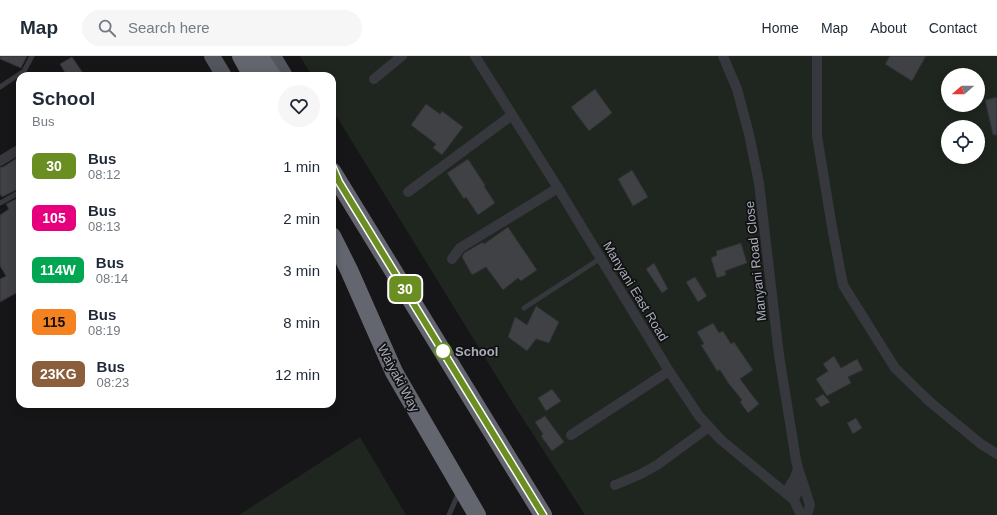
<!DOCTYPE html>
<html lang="en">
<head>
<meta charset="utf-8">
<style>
	:root { --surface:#fff; --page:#f6f6f7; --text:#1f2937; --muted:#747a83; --line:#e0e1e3 }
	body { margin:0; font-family:Helvetica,sans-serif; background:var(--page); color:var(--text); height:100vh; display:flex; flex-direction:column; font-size:15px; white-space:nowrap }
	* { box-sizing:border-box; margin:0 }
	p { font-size:13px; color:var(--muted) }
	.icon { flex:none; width:22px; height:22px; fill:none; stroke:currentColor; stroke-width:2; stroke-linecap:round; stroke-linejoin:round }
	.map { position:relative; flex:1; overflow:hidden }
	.details { position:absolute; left:16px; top:16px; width:320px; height:336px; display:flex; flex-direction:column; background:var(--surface); border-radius:12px; box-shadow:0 2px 10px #0003 }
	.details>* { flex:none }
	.badge { padding:0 8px; border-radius:6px; font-size:14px; line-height:26px }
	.needle { width:26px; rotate:250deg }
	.fabs { position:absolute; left:941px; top:12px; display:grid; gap:8px }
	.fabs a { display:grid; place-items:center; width:44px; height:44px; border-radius:50%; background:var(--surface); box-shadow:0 2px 10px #0003; font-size:20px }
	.map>.badge { position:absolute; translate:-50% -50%; box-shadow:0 0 0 2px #fff }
	.round { display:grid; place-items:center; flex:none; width:42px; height:42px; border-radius:21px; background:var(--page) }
	.summary { display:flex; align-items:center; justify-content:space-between; height:68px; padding:0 16px }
	h1 { font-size:19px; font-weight:700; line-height:30px }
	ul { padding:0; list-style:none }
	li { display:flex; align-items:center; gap:12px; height:52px; padding:0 16px }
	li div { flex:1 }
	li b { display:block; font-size:15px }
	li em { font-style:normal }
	li .badge { min-width:44px; font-weight:700; text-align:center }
	header { display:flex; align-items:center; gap:24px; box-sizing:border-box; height:56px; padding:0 20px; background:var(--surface); border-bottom:1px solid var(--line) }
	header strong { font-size:19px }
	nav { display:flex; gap:22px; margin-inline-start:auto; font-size:14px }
	.search { width:280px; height:36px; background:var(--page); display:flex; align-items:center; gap:10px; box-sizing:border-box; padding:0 14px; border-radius:22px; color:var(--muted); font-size:15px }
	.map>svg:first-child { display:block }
	.green { fill:#1e261f; fill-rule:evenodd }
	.building { fill:#404145; stroke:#303034 }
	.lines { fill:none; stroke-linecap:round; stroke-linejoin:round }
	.lane { stroke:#37383d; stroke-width:5 }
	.street { stroke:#37383d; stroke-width:10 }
	.primary { stroke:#53555c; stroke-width:16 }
	.highway { stroke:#63666e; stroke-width:18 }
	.line-casing { stroke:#fff; stroke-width:9 }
	.line { stroke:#6b8e23; stroke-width:6 }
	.stop-dot { fill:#fff; stroke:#6b8e23; stroke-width:2 }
	.labels { text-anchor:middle; stroke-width:3.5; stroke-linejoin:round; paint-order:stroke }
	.street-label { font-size:13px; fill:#a8adb8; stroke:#111113 }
	.stop-label { font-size:13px; font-weight:bold; fill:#a8adb8; stroke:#111113; text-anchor:start }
</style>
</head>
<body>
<header>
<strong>Map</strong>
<div class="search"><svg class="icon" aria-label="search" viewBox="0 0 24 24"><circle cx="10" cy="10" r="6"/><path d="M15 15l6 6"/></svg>Search here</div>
<nav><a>Home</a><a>Map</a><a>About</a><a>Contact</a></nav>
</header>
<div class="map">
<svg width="997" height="459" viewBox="0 0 997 459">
	<rect width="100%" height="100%" fill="#161618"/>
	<path class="green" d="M300,0H997V459H585L516,352L332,53V20H312ZM948,19H978V49H948ZM948,71H978V101H948Z
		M360,381L406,459H239Z"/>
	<path class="building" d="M0,0H27L21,12L0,3Z
		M890,0H926L912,25L885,8Z
		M72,1L85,20H67L60,8Z
		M595,33L612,57L589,75L571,51Z
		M997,41V79H993L985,44Z
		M426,48L440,58L442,55L463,71L442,99L433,92L436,88L411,69Z
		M17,102L20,106V132L2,141L0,138V111H3Z
		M468,103L485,129L484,130L495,147L478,159L466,141L464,143L447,117Z
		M632,114L648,141L633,150L618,123Z
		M20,141V235L0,246V223L6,220L0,210V159L9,153L6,148Z
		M508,171L537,214L521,225L518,222L503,234L486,211L472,219L462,201L464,197L483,186L484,188Z
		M741,187L747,207L725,215L726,219L717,222L711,202L717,199L716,195Z
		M654,207L668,233L662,237L646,213Z
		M695,221L707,240L698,246L686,226Z
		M536,250L559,266L549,287L536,283L527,295L508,281L515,261L527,269Z
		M713,267L719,277L723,275L731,288L734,286L753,314L740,323L759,348L748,357L740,346L742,344L729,328L720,314L717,315L701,289L704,288L697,276Z
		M834,300L841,312L857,303L863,314L848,321L851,327L827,340L816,323L828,315L823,308Z
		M552,333L561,345L546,355L538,342Z
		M823,338L830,346L821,351L815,343Z
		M545,360L564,386L552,395L541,380L543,378L535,366Z
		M856,362L862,372L853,378L847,367Z"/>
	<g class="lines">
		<path class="lane" d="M0,31L24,15L32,0
			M0,147L20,136
			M524,252L601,202
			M449,459L459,436"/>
		<path class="street" d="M475,0L558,132L669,315L699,360L721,384L794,444L801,459
			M723,0L737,33L749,78L759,127L779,299L796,404L798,412L802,424L794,444
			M817,0V80L832,171L843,229L895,312L930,346L981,388L997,398
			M374,23L402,0
			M0,105L20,93
			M408,136L512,59
			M452,203L460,192L558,132
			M571,379L669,315
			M802,424L810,449L807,459
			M615,429L641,418L657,409L709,371
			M786,437L795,421L798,412"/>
		<path class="primary" d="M212,0L224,20
			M273,0L285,20"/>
		<path class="highway" d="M241,0L252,20
			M259,0L272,20
			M332,115L543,459
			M332,180L349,214L394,316L477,459"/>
	</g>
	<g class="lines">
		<defs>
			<path id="line" d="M332,110L339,126L543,459"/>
		</defs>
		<use href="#line" class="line-casing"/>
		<use href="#line" class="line"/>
	</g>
	<circle class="stop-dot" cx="443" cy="295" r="8"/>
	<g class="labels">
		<g class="street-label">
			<text transform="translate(755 205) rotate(-96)" y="5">Manyani Road Close</text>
			<text transform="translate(636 235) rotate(59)" y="5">Manyani East Road</text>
			<text transform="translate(399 322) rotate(62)" y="5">Waiyaki Way</text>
		</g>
		<g class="stop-label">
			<text x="455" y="300">School</text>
		</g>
	</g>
</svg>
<div class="fabs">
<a><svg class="needle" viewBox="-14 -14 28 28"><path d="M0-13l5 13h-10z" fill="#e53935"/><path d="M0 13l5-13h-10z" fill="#747a83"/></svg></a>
<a><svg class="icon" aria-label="locate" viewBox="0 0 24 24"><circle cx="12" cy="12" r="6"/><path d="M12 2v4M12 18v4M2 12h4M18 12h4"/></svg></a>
</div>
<b class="badge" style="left:405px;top:233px;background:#6b8e23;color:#fff">30</b>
<section class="details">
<div class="summary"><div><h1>School</h1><p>Bus</p></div><a class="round"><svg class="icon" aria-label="heart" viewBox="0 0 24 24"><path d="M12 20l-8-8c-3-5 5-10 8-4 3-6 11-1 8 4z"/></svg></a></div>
<ul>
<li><span class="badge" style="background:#6b8e23;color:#fff">30</span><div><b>Bus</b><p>08:12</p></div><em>1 min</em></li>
<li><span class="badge" style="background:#e6007e;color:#fff">105</span><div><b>Bus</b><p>08:13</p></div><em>2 min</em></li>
<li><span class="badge" style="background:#00a651;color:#fff">114W</span><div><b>Bus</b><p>08:14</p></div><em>3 min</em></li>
<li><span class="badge" style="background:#f58220;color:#111">115</span><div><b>Bus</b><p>08:19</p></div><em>8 min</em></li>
<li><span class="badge" style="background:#8b5e3c;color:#fff">23KG</span><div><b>Bus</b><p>08:23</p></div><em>12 min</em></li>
</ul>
</section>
</div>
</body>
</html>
